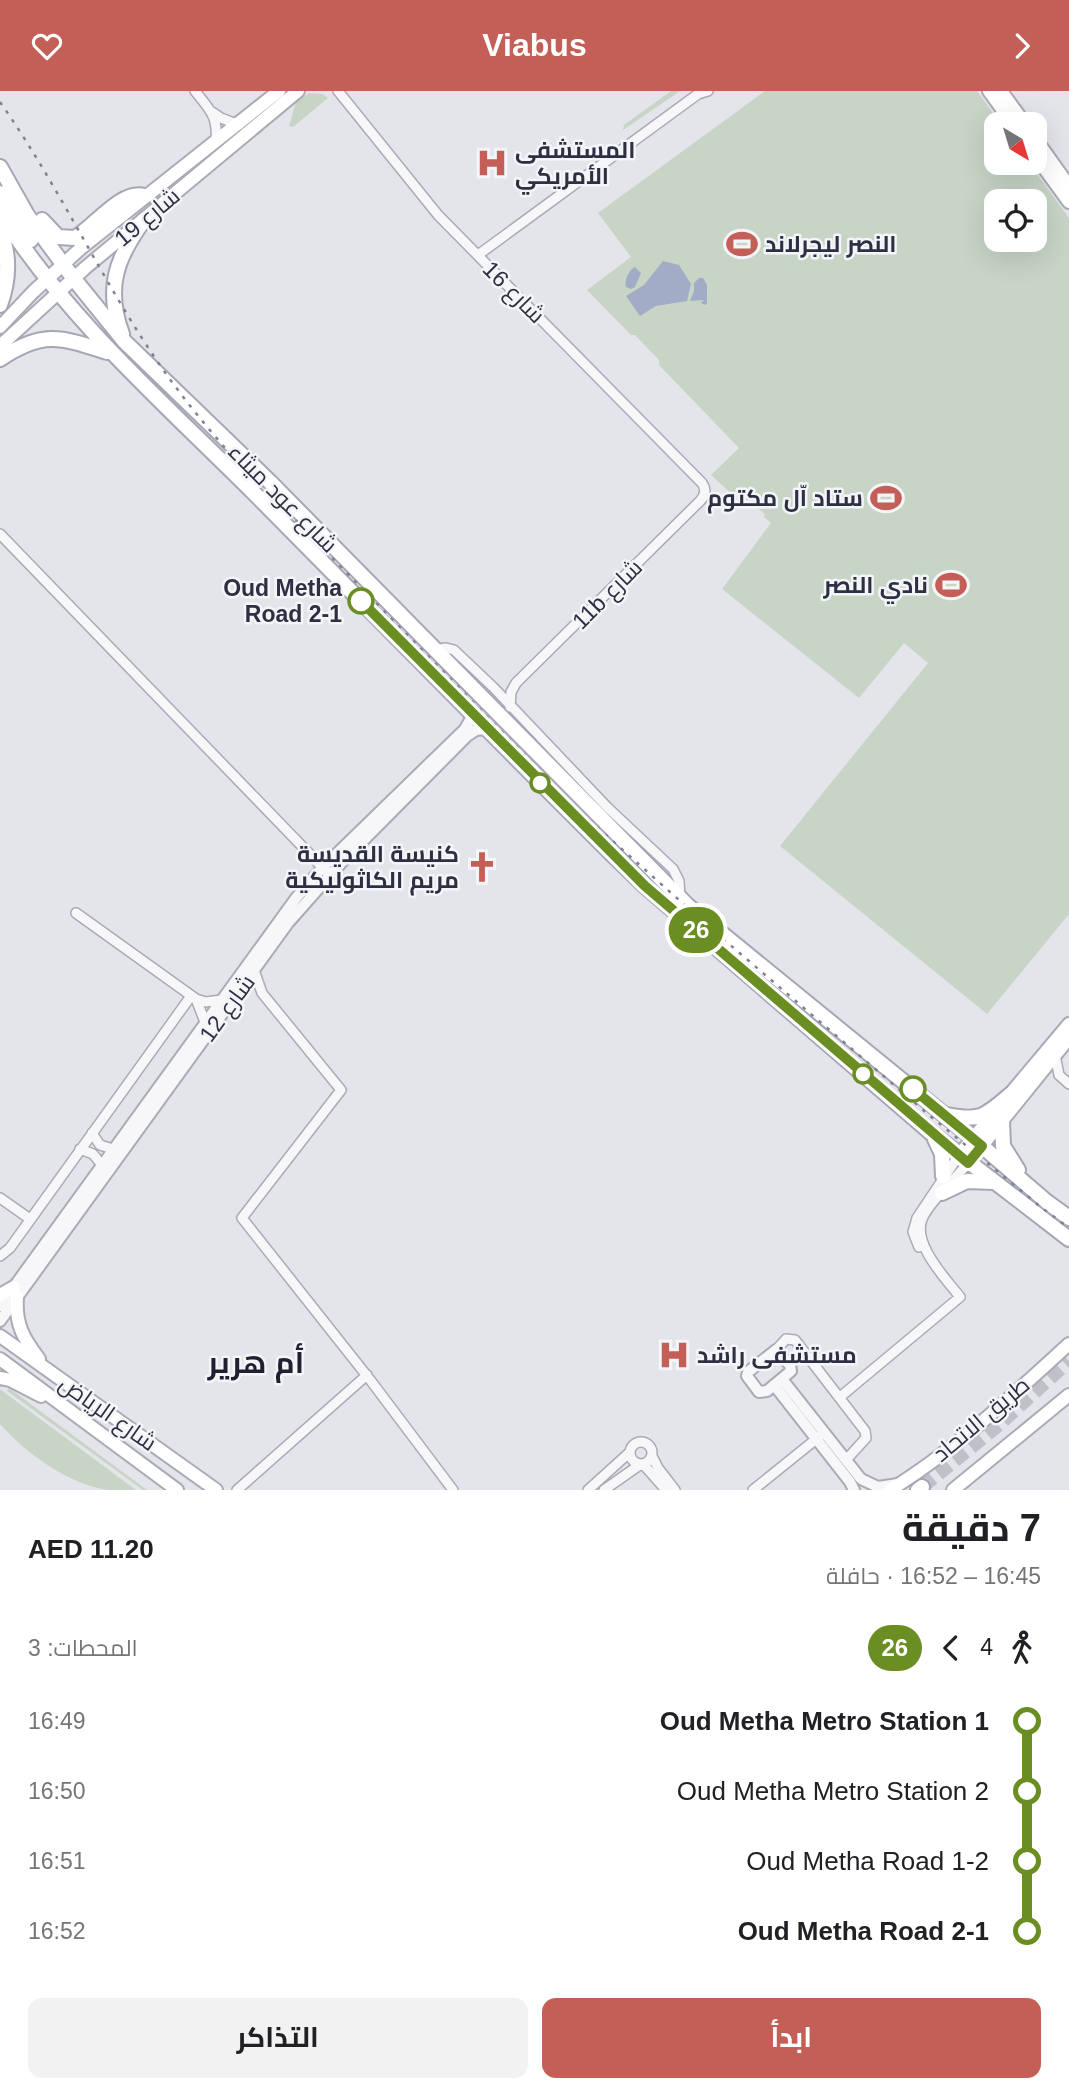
<!DOCTYPE html>
<html lang="ar">
<head>
<meta charset="utf-8">
<style>
	:root { --surface:#fff; --page:#f2f2f2; --text:#202124; --muted:#757577; --accent:#c35f56 }
	body { margin:0; font-family:Arial,Cairo,sans-serif; background:var(--page); color:var(--text); direction:rtl; height:100vh; display:flex; flex-direction:column; font-size:26px; white-space:nowrap }
	* { box-sizing:border-box; margin:0 }
	p { font-size:23px; color:var(--muted) }
	.icon { flex:none; width:38px; height:38px; fill:none; stroke:currentColor; stroke-width:2; stroke-linecap:round; stroke-linejoin:round }
	.map { position:relative; height:1399px; overflow:hidden; direction:ltr }
	.side { display:flex; flex-direction:column; background:var(--surface); flex:1 }
	.side>* { flex:none }
	.badge { padding:0 14px; border-radius:23px; font-size:24px; line-height:46px }
	.needle { width:46px; rotate:142deg }
	.buttons { position:absolute; left:984px; top:21px; display:grid; gap:14px }
	.buttons a { display:grid; place-items:center; width:63px; height:63px; border-radius:14px; background:var(--surface); box-shadow:0 7px 28px #0002; font-size:35px }
	.map>.badge { position:absolute; translate:-50% -50%; box-shadow:0 0 0 4px #fff }
	.legs { display:flex; align-items:center; gap:10px; height:77px; padding:0 28px; font-size:23px }
	.legs p { margin-inline-start:auto }
	.headline { display:flex; align-items:center; justify-content:space-between; height:119px; padding:0 28px }
	h1 { font-size:38px; font-weight:700; line-height:52px }
	.primary-button { display:flex; gap:14px; margin-top:auto; padding:14px 28px }
	.primary-button a { flex:1; height:80px; border-radius:14px; background:var(--accent); color:#fff; font-size:28px; font-weight:700; line-height:80px; text-align:center }
	.primary-button a+a { background:var(--page); color:var(--text) }
	ul { padding:0 28px; list-style:none }
	li { display:flex; align-items:center; gap:24px; height:70px; font-size:26px }
	li i { display:grid; place-items:center; width:10px; height:100%; margin:0 9px; background:currentColor }
	li i::after { content:''; width:18px; height:18px; margin:-9px; border:5px solid; border-radius:50%; background:var(--surface) }
	li p { margin-inline-start:auto }
	li:first-child i { background:linear-gradient(#0000 50%,currentColor 0) }
	li:last-child i { background:linear-gradient(currentColor 50%,#0000 0) }
	header { display:flex; justify-content:space-between; align-items:center; height:91px; padding:0 28px; background:var(--accent); color:#fff; font-size:32px; font-weight:700 }
	.map>svg:first-child { display:block }
	.green { fill:#c7d4c6; fill-rule:evenodd }
	.water { fill:#a3acc7 }
	.lines { fill:none; stroke-linecap:round; stroke-linejoin:round }
	.primary-tunnel { stroke:#bfc1c9; stroke-width:14; stroke-dasharray:14 7; stroke-linecap:butt }
	.minor-casing { stroke:#a9abb5; stroke-width:12 }
	.tertiary-casing { stroke:#a9abb5; stroke-width:14 }
	.secondary-casing { stroke:#a9abb5; stroke-width:16 }
	.primary-casing { stroke:#a5a7b5; stroke-width:18 }
	.minor { stroke:#f7f7f9; stroke-width:9 }
	.tertiary { stroke:#f7f7f9; stroke-width:10 }
	.secondary { stroke:#fff; stroke-width:12 }
	.primary { stroke:#fff; stroke-width:14 }
	.rail { stroke:#7f8293; stroke-width:2.5; stroke-dasharray:3.5 7; stroke-linecap:butt }
	.line-1-casing { stroke:#fff; stroke-width:16 }
	.line-1 { stroke:#6b8e23; stroke-width:10 }
	.stop-1-dot { fill:#fff; stroke:#6b8e23; stroke-width:3.5 }
	.labels { text-anchor:middle; stroke-width:5; stroke-linejoin:round; paint-order:stroke }
	.poi-label { font-size:23px; font-weight:bold; fill:#2d3042; stroke:#f4f5f8; text-anchor:start }
	.street-label { font-size:23px; fill:#2d3042; stroke:#f4f5f8 }
	.stop-label { font-size:23px; font-weight:bold; fill:#2d3042; stroke:#f4f5f8; text-anchor:end }
	.district-label { font-size:30px; font-weight:bold; fill:#1f2133; stroke:#f4f5f8 }
</style>
</head>
<body>
<header><svg class="icon" aria-label="forward" viewBox="0 0 24 24"><path d="M9 5l7 7-7 7"/></svg>Viabus<svg class="icon" aria-label="heart" viewBox="0 0 24 24"><path d="M12 20l-8-8c-3-5 5-10 8-4 3-6 11-1 8 4z"/></svg></header>
<div class="map">
<svg width="1069" height="1399" viewBox="0 0 1069 1399">
	<rect width="100%" height="100%" fill="#e4e5eb"/>
	<path class="green" d="M671,0H680L623,39L624,34Z
		M765,0H977L1001,33H996V72H1029L1069,127V823L987,923L780,755L928,572L904,552L859,607L722,498L771,432L764,426L765,423L738,402L734,405L711,384L739,357L659,274V269L635,244H631L587,199L631,166L598,122ZM996,110H1034V149H996Z
		M309,2L323,3L328,7L293,36L289,35L296,11Z
		M9,1297L147,1399H143L7,1300Z
		M0,1298L1,1299L136,1399C127,1399 116,1399 108,1399C68,1393 27,1363 0,1333Z"/>
	<path class="water" d="M663,170L679,174L691,193L687,210L656,215L640,225L626,205L644,194Z
		M635,176L641,182L635,196L631,198L626,196C624,190 629,178 635,176Z
		M699,187H703L707,194V212L705,214L701,212L704,209L690,210L694,200V192Z"/>
	<g class="lines">
		<path class="primary-tunnel" d="M922,1396L996,1336L1069,1270"/>
		<defs>
			<path id="minor" d="M195,0C210,19 218,25 216,50
				M338,0L438,124L702,392C706,398 706,404 700,410L516,592L511,601L510,616
				M212,21L221,27L239,34
				M478,164L698,3L708,0
				M0,443L327,781
				M433,559L446,557L454,559L493,596L607,716L673,778L679,790L680,805
				M76,822L196,908L205,931
				M254,879L262,902L341,999L242,1127L371,1290L453,1399
				M196,908L206,911L221,909
				M1055,964L1059,984L1069,993
				M92,1042L100,1054L113,1058
				M80,1058L93,1063L102,1074
				M0,1107L30,1128
				M919,1156L913,1141L917,1127L959,1064
				M0,1165L10,1157L191,905
				M776,1259L786,1248L795,1249L865,1340L866,1347L846,1369
				M840,1306L960,1206C946,1188 910,1151 923,1126C933,1106 954,1090 968,1072
				M630 1362a11 11 0 1 1 22 0a11 11 0 1 1-22 0Z
				M652,1365L658,1377L675,1399
				M643,1373L666,1399
				M237,1399L367,1284
				M588,1399L630,1361
				M604,1399L641,1373
				M753,1399L820,1345"/>
			<path id="tertiary" d="M0,1215L296,807L322,777L465,638L470,629L471,621
				M0,1230L288,832L341,772L467,645L476,639L488,638
				M776,1259L790,1274L791,1280L767,1300L759,1301L747,1285L748,1281Z
				M782,1288L861,1388L878,1396L898,1393
				M774,1294L850,1391L854,1399"/>
			<path id="secondary" d="M989,0L1013,33
				M1001,0L1025,33
				M1034,46L1069,95
				M1034,63L1069,111
				M0,236L33,201L81,157L279,0
				M0,255L85,177L298,0
				M959,1064L1069,933
				M968,1072L1069,947
				M0,1204L14,1196
				M17,1206C15,1233 23,1247 39,1268
				M0,1245L216,1399
				M0,1268L177,1399
				M0,1287L10,1289L41,1305
				M890,1399C955,1359 1013,1304 1069,1253
				M953,1399L1069,1304"/>
			<path id="primary" d="M0,76L27,124L74,188L125,251L270,391L688,815L969,1044L1047,1111L1069,1127
				M0,102L31,149
				M0,122C69,230 165,313 255,403C374,523 492,644 612,763L645,795L930,1041L1069,1148
				M42,129L58,146L75,147C94,136 122,98 144,105
				M0,140C10,164 9,189 0,214
				M122,243C105,198 116,167 144,129
				M0,268C43,239 61,246 107,261
				M947,1024C981,1031 985,1025 1011,1003
				M1002,1029L1003,1055L1018,1079
				M935,1048L942,1063L943,1085
				M942,1102L967,1090L993,1091
				M918,1399L922,1396"/>
		</defs>
		<use href="#minor" class="minor-casing"/>
		<use href="#tertiary" class="tertiary-casing"/>
		<use href="#secondary" class="secondary-casing"/>
		<use href="#primary" class="primary-casing"/>
		<use href="#minor" class="minor"/>
		<use href="#tertiary" class="tertiary"/>
		<use href="#secondary" class="secondary"/>
		<use href="#primary" class="primary"/>
		<path class="rail" d="M0,11C57,92 98,182 153,264C175,297 200,328 226,358L579,720L715,841L929,1024L1042,1117L1069,1137"/>
	</g>
	<g class="lines">
		<defs>
			<path id="line-1" d="M361,510L645,795L968,1072L982,1055L913,998"/>
		</defs>
		<use href="#line-1" class="line-1-casing"/>
		<use href="#line-1" class="line-1"/>
	</g>
	<defs>
		<symbol id="hospital-bare" viewBox="-9 -9 18 18"><path d="M-5-5h3v3.5h4V-5h3V5h-3V1.5h-4V5h-3Z" fill="#c35f56" stroke="#f4f5f8" stroke-width="2.5" paint-order="stroke"/></symbol>
		<symbol id="stadium-bare" viewBox="-9 -9 18 18"><path d="M0-5a6.5 5 0 1 0 0 10a6.5 5 0 1 0 0-10ZM-3.5-1.8h7v3.6h-7Z" fill="#c35f56" stroke="#f4f5f8" stroke-width="2.5" paint-order="stroke"/></symbol>
		<symbol id="church-bare" viewBox="-9 -9 18 18"><path d="M-1.2-6h2.4v3.5h3.3v2.4h-3.3V6h-2.4V-.1h-3.3v-2.4h3.3Z" fill="#c35f56" stroke="#f4f5f8" stroke-width="2.5" paint-order="stroke"/></symbol>
	</defs>
	<g fill-rule="evenodd">
		<use href="#hospital-bare" x="470" y="50" width="44" height="44"/>
		<use href="#stadium-bare" x="720" y="131" width="44" height="44"/>
		<use href="#stadium-bare" x="864" y="385" width="44" height="44"/>
		<use href="#stadium-bare" x="929" y="472" width="44" height="44"/>
		<use href="#church-bare" x="460" y="754" width="44" height="44"/>
		<use href="#hospital-bare" x="652" y="1242" width="44" height="44"/>
	</g>
	<g class="stop-1-dot">
		<circle cx="361" cy="510" r="12"/>
		<circle cx="540" cy="692" r="9"/>
		<circle cx="863" cy="983" r="9"/>
		<circle cx="913" cy="998" r="12"/>
	</g>
	<g class="labels">
		<g class="poi-label">
			<text x="515" y="67">المستشفى<tspan x="515" dy="26">الأمريكي</tspan></text>
			<text x="765" y="161">النصر ليجرلاند</text>
			<text x="863" y="415" text-anchor="end">ستاد اّل مكتوم</text>
			<text x="928" y="502" text-anchor="end">نادي النصر</text>
			<text x="459" y="771" text-anchor="end">كنيسة القديسة<tspan x="459" dy="26">مريم الكاثوليكية</tspan></text>
			<text x="697" y="1272">مستشفى راشد</text>
		</g>
		<g class="street-label">
			<text transform="translate(147 126) rotate(-40)" y="8">شارع 19</text>
			<text transform="translate(514 201) rotate(45)" y="8">شارع 16</text>
			<text transform="translate(283 407) rotate(45)" y="8">شارع عود ميثاء</text>
			<text transform="translate(607 503) rotate(-45)" y="8">11b شارع</text>
			<text transform="translate(227 917) rotate(-54)" y="8">شارع 12</text>
			<text transform="translate(108 1322) rotate(35)" y="8">شارع الرياض</text>
			<text transform="translate(981 1328) rotate(-40)" y="8">طريق الاتحاد</text>
		</g>
		<g class="stop-label">
			<text x="342" y="505">Oud Metha<tspan x="342" dy="26">Road 2-1</tspan></text>
		</g>
		<g class="district-label">
			<text x="256" y="1282">أم هرير</text>
		</g>
	</g>
</svg>
<div class="buttons">
<a><svg class="needle" viewBox="-14 -14 28 28"><path d="M0-13l5 13h-10z" fill="#e53935"/><path d="M0 13l5-13h-10z" fill="#757577"/></svg></a>
<a><svg class="icon" aria-label="locate" viewBox="0 0 24 24"><circle cx="12" cy="12" r="6"/><path d="M12 2v4M12 18v4M2 12h4M18 12h4"/></svg></a>
</div>
<b class="badge" style="left:696px;top:839px;background:#6b8e23;color:#fff">26</b>
</div>
<section class="side">
<div class="headline"><div><h1>7 دقيقة</h1><p>16:45 – 16:52 · حافلة</p></div><b>AED 11.20</b></div>
<div class="legs"><svg class="icon" aria-label="walk" viewBox="0 0 24 24"><circle cx="13" cy="4" r="2"/><path d="M13 8l-2 6 4 7M11 14l-3 7M7 12l3-4h3l4 4"/></svg>4<svg class="icon" aria-label="back" viewBox="0 0 24 24"><path d="M15 5l-7 7 7 7"/></svg><b class="badge" style="background:#6b8e23;color:#fff">26</b><p>المحطات: 3</p></div>
<ul>
<li><i style="color:#6b8e23"></i><b>Oud Metha Metro Station 1</b><p>16:49</p></li>
<li><i style="color:#6b8e23"></i><span>Oud Metha Metro Station 2</span><p>16:50</p></li>
<li><i style="color:#6b8e23"></i><span>Oud Metha Road 1-2</span><p>16:51</p></li>
<li><i style="color:#6b8e23"></i><b>Oud Metha Road 2-1</b><p>16:52</p></li>
</ul>
<div class="primary-button"><a>ابدأ</a><a>التذاكر</a></div>
</section>
</body>
</html>
